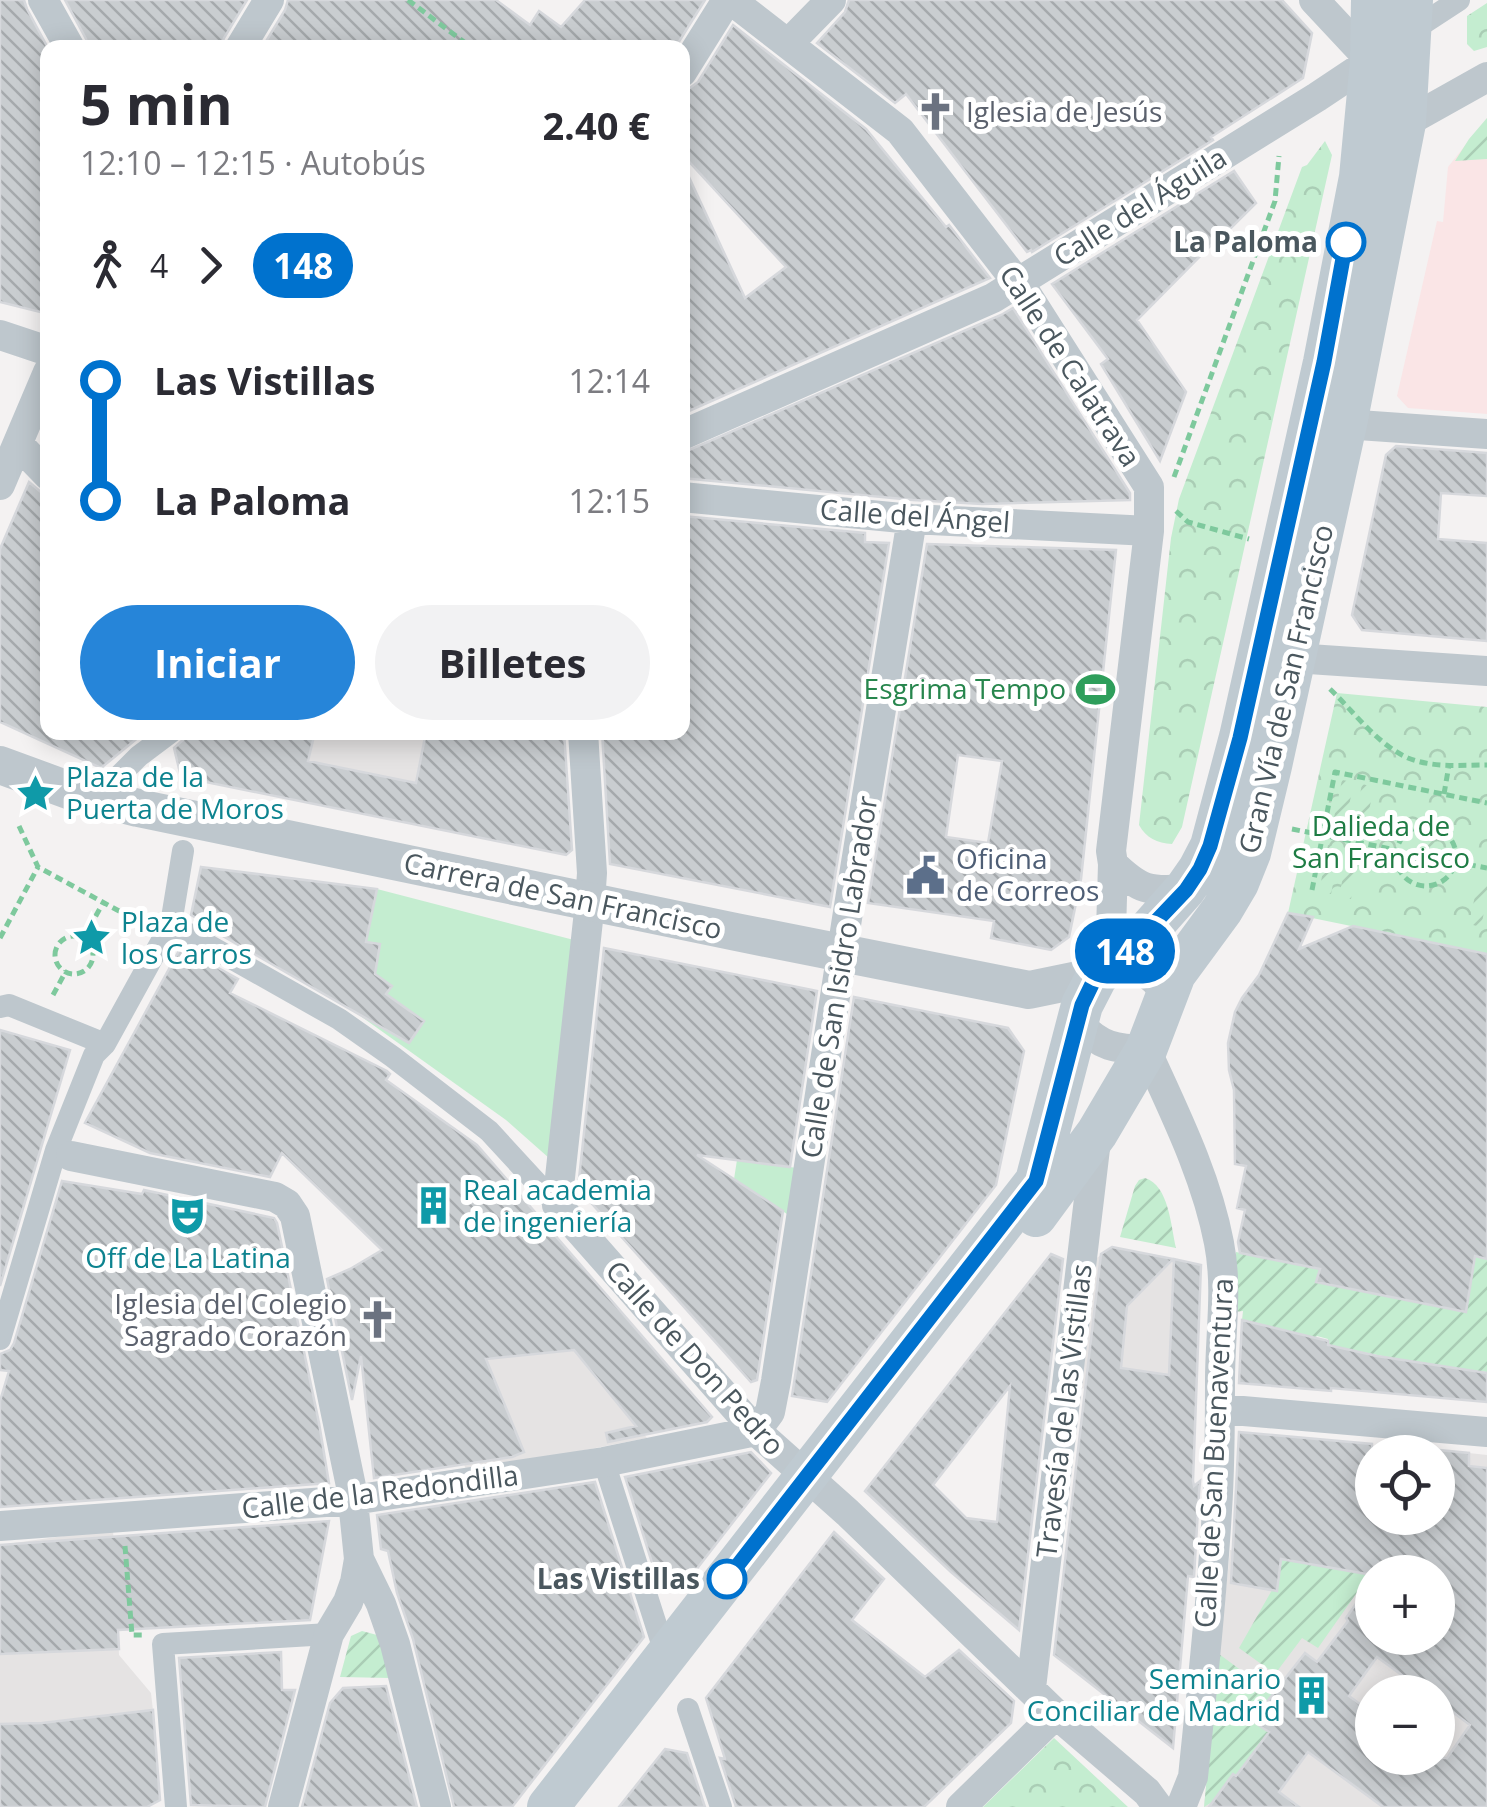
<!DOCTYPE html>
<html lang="es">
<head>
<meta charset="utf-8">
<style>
	:root { --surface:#fff; --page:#f2f2f3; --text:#2b2b33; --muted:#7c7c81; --accent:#2685d9 }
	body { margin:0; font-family:"Open Sans",sans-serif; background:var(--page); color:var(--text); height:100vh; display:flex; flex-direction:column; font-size:38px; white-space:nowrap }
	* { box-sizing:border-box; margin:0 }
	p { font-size:32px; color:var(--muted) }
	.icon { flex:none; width:55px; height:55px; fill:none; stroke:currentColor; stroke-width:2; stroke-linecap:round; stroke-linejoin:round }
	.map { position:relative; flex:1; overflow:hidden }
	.details { position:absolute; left:40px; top:40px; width:650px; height:700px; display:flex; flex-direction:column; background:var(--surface); border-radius:20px; box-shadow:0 5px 25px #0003 }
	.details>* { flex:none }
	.badge { padding:0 20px; border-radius:32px; font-size:35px; line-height:65px }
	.controls { position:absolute; left:1355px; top:1435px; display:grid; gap:20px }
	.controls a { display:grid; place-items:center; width:100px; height:100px; border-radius:50%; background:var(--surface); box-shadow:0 5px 25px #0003; font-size:50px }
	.map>.badge { position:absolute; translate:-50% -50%; box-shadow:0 0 0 5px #fff }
	.legs { display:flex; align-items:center; gap:15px; height:110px; padding:0 40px; font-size:32px }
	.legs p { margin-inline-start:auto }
	.headline { display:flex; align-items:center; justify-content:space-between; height:170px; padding:0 40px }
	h1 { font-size:55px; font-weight:700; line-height:75px }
	.action { display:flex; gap:20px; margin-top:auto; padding:20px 40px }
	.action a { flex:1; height:115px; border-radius:60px; background:var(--accent); color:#fff; font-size:40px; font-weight:700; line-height:115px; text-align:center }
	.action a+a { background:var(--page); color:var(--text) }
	ul { padding:0 40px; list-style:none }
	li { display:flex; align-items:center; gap:35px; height:120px; font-size:38px }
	li i { display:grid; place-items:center; width:15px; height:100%; margin:0 12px; background:currentColor }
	li i::after { content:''; width:25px; height:25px; margin:-12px; border:8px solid; border-radius:50%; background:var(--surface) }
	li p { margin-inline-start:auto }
	li:first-child i { background:linear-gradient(#0000 50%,currentColor 0) }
	li:last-child i { background:linear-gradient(currentColor 50%,#0000 0) }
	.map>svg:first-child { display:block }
	.education { fill:#e5e3e3; fill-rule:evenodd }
	.medical { fill:#fae5e6 }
	.grass { fill:#c4edd0 }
	.forest { fill:url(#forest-crowns) }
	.garden { fill:url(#garden-furrows) }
	.building { fill:url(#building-back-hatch); stroke:#d6d8dc; stroke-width:2.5; fill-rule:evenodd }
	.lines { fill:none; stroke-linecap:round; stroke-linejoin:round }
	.path { stroke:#7ec99d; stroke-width:5; stroke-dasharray:8 5; stroke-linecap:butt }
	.pedestrian { stroke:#bec7cd; stroke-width:22 }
	.minor { stroke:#bec7cd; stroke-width:30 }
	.tertiary { stroke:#bec7cd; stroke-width:38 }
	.secondary { stroke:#bfcad1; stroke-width:42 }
	.line-1-casing { stroke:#fff; stroke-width:22 }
	.line-1 { stroke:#0072ce; stroke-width:15 }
	.stop-1-dot { fill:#fff; stroke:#0072ce; stroke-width:5 }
	.labels { text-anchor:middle; stroke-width:10; stroke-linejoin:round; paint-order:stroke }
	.worship-label { font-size:28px; fill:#5b616d; stroke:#fff; text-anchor:start }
	.street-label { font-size:28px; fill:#4a575e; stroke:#fff }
	.stop-label { font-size:28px; font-weight:bold; fill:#4a575e; stroke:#fff; text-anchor:end }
	.leisure-label { font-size:28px; fill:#27864d; stroke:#fff; text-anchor:end }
	.culture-label { font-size:28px; fill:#0d838f; stroke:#fff; text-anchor:start }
	.park-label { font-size:28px; fill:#1e7c44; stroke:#fff }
	.service-label { font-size:28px; fill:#4e5e75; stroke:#fff; text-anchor:start }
</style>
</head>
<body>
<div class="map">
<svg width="1487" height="1807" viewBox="0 0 1487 1807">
	<defs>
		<pattern id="forest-crowns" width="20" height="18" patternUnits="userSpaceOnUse" patternTransform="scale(2.5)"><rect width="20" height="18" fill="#c4edd0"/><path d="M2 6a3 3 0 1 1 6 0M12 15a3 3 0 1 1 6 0" fill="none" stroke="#aacdb5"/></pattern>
		<pattern id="garden-furrows" width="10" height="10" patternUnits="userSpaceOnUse" patternTransform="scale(2.5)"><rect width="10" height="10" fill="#c4edd0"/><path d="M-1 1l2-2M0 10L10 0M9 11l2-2" fill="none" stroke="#aacdb5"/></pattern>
		<pattern id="building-back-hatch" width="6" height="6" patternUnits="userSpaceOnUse" patternTransform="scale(2.5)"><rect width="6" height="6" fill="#c9cdd0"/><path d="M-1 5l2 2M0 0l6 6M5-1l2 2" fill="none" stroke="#a5a9ac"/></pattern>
	</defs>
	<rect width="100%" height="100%" fill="#f4f2f2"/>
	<path class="education" d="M206,733H464L448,831L181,777L176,755Z
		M1112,1247L1201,1265L1196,1406L1080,1388L1094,1260Z
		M606,1296L712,1417L641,1431L647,1438L467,1473L423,1344Z
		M1469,1453L1487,1455V1807H1204L1230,1550L1372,1575V1638H1438V1584L1456,1587ZM1372,1692H1438V1758H1372Z
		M113,1529L119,1655L151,1693L157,1746L0,1761V1545Z"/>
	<path class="medical" d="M1487,118V414L1408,408L1397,396L1437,221L1443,222L1448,167Z"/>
	<path class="grass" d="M377,889L574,940L549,1158L506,1120L352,1010Z
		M737,1160L797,1168L790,1216L734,1179Z"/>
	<path class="forest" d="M1487,3V47L1474,51L1467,44V16Z
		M1325,141L1332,155L1182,827L1172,844C1157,843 1146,838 1139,825L1171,538L1179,499L1302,167L1307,165Z
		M1337,693L1487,707V954L1288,913Z
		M1054,1738L1128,1807H983Z"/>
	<path class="garden" d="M1487,118V159L1455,161L1469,139Z
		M1342,780L1354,782L1344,829L1332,827Z
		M1362,784L1374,787L1364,834L1353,831Z
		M1408 856a17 17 0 1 1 34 0a17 17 0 1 1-34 0Z
		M1328,845L1340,848L1331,894L1319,892Z
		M1349,849L1360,852L1351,899L1339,896Z
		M1479,877L1487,879V897L1481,927L1469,924Z
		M1145,1178C1169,1185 1171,1227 1176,1248L1120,1237L1135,1186L1139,1180Z
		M1236,1252L1320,1269L1317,1282L1465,1312L1475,1256L1487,1259V1372L1422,1364L1328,1345V1339L1317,1336L1315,1338L1242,1320L1243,1311L1235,1312Z
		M1281,1559L1370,1574L1318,1648L1302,1638L1275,1674L1239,1648L1272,1590Z
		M362,1631L377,1635L391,1678L340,1677L351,1636Z
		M1219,1654L1273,1694L1255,1722L1269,1732L1236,1776L1232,1775L1212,1802L1204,1807Z"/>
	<path class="building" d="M0,0H24L27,9L48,48V314L0,302Z
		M65,0H247L224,38L221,48H89L86,39Z
		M288,0H496L530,25L539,11L561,27L585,0H705L675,48H262L285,10Z
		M849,0H1282L1312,33L1303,78L1211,137L1213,140L1032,252L1031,250L1027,252L906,94L895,103L817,43L845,12Z
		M733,25L866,129L946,227L949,225L990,278L682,414V162L745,298L786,267L682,154V98L687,90L698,82Z
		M1234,171L1256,203L1225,234L1224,232L1137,320L1186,392L1160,461L1101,364L1108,359L1052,284Z
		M1013,308L1130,493V500L982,504L913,500L682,478V453L1001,315Z
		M1396,446L1487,453V496L1441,493L1438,539L1487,543V641L1362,630L1352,615L1386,455Z
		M29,482L42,493H48V732H145L101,768L0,722V549Z
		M682,516L865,533V542L889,543L830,907L610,864L602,732H682Z
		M927,544L1116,550L1081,879L1069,937L1051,950L991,938L994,921L868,903ZM958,755L1002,761L988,843L946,837Z
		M186,732H315L308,761L416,783L426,732H564L572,850L566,855L181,777L174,748L184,739Z
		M201,867L377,889L366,942L380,944L375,974L392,986L386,994L424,1021L409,1043L195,920L196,918L191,915Z
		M1288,913L1313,917L1299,949L1353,926L1487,954V1259L1475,1256L1466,1312L1316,1282L1320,1269L1240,1253L1238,1242L1245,1210L1237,1208L1246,1166L1235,1164L1234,1090L1229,1070L1228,1043L1235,1012L1242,998L1259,975Z
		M181,947L238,979L230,993L387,1071L390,1074L386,1080L477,1145L712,1417L707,1422L608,1442L606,1433L636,1426L574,1350L486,1359L524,1452L512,1457L374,1478L361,1356L352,1400L327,1279L350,1269L382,1250L282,1153L270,1177L150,1153L85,1123Z
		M604,948L817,991L790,1167L697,1155L783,1211L757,1380L751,1382L578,1188Z
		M854,997L1008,1028L1024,1051L996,1185L827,1402L792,1396Z
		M0,1030L70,1050L0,1286Z
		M62,1181L142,1194L144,1190L274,1218L277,1223L319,1423L329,1483L0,1507V1401L9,1371L0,1370V1354L10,1350L14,1343Z
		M1112,1247L1173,1259L1127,1306L1121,1368L1169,1375L1174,1259L1201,1265L1193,1481L1194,1486L1200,1481L1199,1493L1194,1577L1188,1576L1173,1748L1054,1655L1101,1254Z
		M1051,1254L1063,1259L1019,1630L951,1572L865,1491ZM1010,1386L997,1522L966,1518L933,1485Z
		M1242,1320L1328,1341V1345L1377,1356L1487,1373V1402L1331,1388V1391L1239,1383Z
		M1239,1432L1372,1444V1518H1438V1450L1469,1453V1466L1487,1468V1807H1383L1308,1752L1279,1792L1299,1807H1209L1233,1774L1236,1776L1269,1732L1254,1722L1264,1710L1262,1708L1305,1653L1317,1662L1348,1621L1346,1618L1372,1581V1638H1438V1572H1372V1575L1281,1559L1277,1591L1231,1583ZM1377,1657L1425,1692H1438V1701L1470,1725L1447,1758H1372V1713L1349,1696Z
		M751,1452L771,1473L682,1588L659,1585L625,1477Z
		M595,1482L644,1637L512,1807H454L413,1639L397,1593L388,1551L381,1549L377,1515Z
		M329,1521L310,1620L118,1630L119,1649L0,1654V1545Z
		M834,1532L884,1579L852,1620L925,1677L959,1650L1014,1701L1011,1723L924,1807H736L720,1758L725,1759L706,1698Z
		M281,1652L282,1690H295L265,1807L191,1805L179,1658Z
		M386,1686L417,1807H302L330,1703L343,1688Z
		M153,1710L160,1800L147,1807H0V1724L42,1723Z
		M665,1749L687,1753L705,1807H619Z"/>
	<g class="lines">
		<path class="path" d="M408,0L472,48
			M1174,477L1275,201L1279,156
			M1176,511L1188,522L1249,539
			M1330,689C1354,712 1377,744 1408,758C1432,768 1462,765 1487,765
			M1444,794L1449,765
			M19,826L38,867L143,924
			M1396 856a30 30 0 1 1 60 0a30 30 0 1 1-60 0Z
			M1292,829L1396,850
			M1455,862L1487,868
			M1312,890L1335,772L1487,803
			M55 955a19 19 0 1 1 38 0a19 19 0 1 1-38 0Z
			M0,938L38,867
			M83,939L103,903
			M53,995L66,971
			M125,1546L132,1635H142"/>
		<path class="pedestrian" d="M1410,32L1459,0
			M97,798L139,756L171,732
			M171,924L339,1019L393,1057L489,1131L557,1205
			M0,1007L9,1005L105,1044
			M0,1339L56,1150L94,1055L105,1044L171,924L183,851
			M604,1462L666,1656
			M688,1709L721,1807
			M176,1807L163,1644L329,1634"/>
		<path class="minor" d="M43,0L70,48
			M731,0L900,131L1027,295L1149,487V531L1111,851L1113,864L1110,965C1140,967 1148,970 1167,994
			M788,44L831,0
			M240,48L269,0
			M682,72L727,0
			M1405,123L1487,77
			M0,335L48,351
			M1330,423L1487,434
			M682,435L993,298L1317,97L1371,61L1314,0
			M18,444L48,475
			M0,485L48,372
			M682,497L912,519L1149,531
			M1294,658L1487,671
			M583,732L592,873L590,902L557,1205L756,1431L848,1513L1056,1714L1147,1792L1158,1807
			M1113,864C1140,890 1149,892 1185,889
			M1079,1023C1099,1047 1117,1049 1146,1050C1174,1112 1206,1175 1219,1243C1228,1289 1220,1334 1220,1380C1220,1423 1220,1467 1217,1510C1212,1599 1202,1688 1193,1777L1181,1807
			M71,1156L275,1197L287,1204L295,1216L352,1491L359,1559L381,1604L395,1644L436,1807
			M1220,1409L1487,1432
			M756,1431L770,1412L776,1381L848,912L912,519
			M0,1526L353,1500L604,1462L756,1431
			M1031,1688L1096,1140
			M283,1807L329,1634L348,1602L355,1582L359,1559
			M961,1807L1056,1714"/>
		<path class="tertiary" d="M0,765L68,790L138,808L736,932L1029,990L1097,976"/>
		<path class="secondary" d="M1036,1216L1097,1133L1146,1050L1175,974L1222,910L1238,883L1250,853L1271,766L1346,424L1405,123L1412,0
			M548,1807L1036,1181L1082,1005L1097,976L1147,932L1185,889L1199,869L1211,846L1240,737L1324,362L1360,177L1371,61L1372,0"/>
	</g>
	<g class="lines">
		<defs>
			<path id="line-1" d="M727,1579L1036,1181L1082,1005L1096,976L1146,932L1186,890L1200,869L1210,846L1240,738L1324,362L1346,242"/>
		</defs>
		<use href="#line-1" class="line-1-casing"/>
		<use href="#line-1" class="line-1"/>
	</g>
	<defs>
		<symbol id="church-bare" viewBox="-9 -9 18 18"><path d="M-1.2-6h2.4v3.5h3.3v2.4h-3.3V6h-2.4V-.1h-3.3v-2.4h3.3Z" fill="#6b7280" stroke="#fff" stroke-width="2.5" paint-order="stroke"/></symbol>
		<symbol id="stadium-bare" viewBox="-9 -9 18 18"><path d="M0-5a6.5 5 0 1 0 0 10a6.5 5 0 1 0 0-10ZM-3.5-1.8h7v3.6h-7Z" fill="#2e9e5b" stroke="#fff" stroke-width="2.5" paint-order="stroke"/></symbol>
		<symbol id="sight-bare" viewBox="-9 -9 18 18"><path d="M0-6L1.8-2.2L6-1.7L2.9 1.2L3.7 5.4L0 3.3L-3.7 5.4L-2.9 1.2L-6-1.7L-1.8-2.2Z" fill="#0f9aa8" stroke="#fff" stroke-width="2.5" paint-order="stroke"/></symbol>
		<symbol id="civic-bare" viewBox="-9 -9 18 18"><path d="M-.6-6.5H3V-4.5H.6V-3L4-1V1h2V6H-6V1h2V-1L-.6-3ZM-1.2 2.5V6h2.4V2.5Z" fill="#5c6f8a" stroke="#fff" stroke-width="2.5" paint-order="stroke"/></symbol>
		<symbol id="building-bare" viewBox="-9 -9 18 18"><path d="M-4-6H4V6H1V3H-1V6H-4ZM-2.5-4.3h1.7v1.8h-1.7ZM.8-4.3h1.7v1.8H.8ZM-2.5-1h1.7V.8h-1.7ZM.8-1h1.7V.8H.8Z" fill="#0f9aa8" stroke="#fff" stroke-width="2.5" paint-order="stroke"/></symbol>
		<symbol id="theatre-bare" viewBox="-9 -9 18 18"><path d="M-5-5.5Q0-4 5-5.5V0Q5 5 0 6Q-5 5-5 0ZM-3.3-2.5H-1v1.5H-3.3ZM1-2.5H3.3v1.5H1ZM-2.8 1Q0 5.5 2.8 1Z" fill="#0f9aa8" stroke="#fff" stroke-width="2.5" paint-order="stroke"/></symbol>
	</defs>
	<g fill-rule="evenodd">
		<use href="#church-bare" x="908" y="84" width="55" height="55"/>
		<use href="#stadium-bare" x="1068" y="662" width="55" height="55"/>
		<use href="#sight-bare" x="8" y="766" width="55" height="55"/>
		<use href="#civic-bare" x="898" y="848" width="55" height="55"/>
		<use href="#sight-bare" x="64" y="910" width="55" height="55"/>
		<use href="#building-bare" x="406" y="1178" width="55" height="55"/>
		<use href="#theatre-bare" x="160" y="1188" width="55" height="55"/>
		<use href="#church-bare" x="350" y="1292" width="55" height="55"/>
		<use href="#building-bare" x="1284" y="1668" width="55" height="55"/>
	</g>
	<g class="stop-1-dot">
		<circle cx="1346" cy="242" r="18"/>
		<circle cx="727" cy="1579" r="18"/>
	</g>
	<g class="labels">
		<g class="worship-label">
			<text x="966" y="122">Iglesia de Jesús</text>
			<text x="347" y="1314" text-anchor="end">Iglesia del Colegio<tspan x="347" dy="32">Sagrado Corazón</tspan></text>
		</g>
		<g class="street-label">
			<text transform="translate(1140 207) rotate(-32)" y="10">Calle del Águila</text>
			<text transform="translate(1070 366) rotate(57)" y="10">Calle de Calatrava</text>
			<text transform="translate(915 516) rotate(4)" y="10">Calle del Ángel</text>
			<text transform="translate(1286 689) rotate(-77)" y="10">Gran Vía de San Francisco</text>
			<text transform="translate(563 896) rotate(12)" y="10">Carrera de San Francisco</text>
			<text transform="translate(839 977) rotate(-81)" y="10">Calle de San Isidro Labrador</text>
			<text transform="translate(695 1358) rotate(48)" y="10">Calle de Don Pedro</text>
			<text transform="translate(1064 1411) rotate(-83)" y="10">Travesía de las Vistillas</text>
			<text transform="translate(1214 1453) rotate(-87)" y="10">Calle de San Buenaventura</text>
			<text transform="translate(380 1492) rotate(-7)" y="10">Calle de la Redondilla</text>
		</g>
		<g class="stop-label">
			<text x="1318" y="252">La Paloma</text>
			<text x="700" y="1589">Las Vistillas</text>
		</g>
		<g class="leisure-label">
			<text x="1066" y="699">Esgrima Tempo</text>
		</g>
		<g class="culture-label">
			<text x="66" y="787">Plaza de la<tspan x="66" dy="32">Puerta de Moros</tspan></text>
			<text x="121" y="932">Plaza de<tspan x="121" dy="32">los Carros</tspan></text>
			<text x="463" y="1200">Real academia<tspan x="463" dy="32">de ingeniería</tspan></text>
			<text x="188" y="1268" text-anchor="middle">Off de La Latina</text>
			<text x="1281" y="1689" text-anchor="end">Seminario<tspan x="1281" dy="32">Conciliar de Madrid</tspan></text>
		</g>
		<g class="park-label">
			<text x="1381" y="836">Dalieda de<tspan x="1381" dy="32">San Francisco</tspan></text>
		</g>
		<g class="service-label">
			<text x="956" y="869">Oficina<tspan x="956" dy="32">de Correos</tspan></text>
		</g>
	</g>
</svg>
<div class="controls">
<a><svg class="icon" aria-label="locate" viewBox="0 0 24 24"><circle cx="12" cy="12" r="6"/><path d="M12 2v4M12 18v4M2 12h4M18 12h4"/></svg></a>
<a>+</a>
<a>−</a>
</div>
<b class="badge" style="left:1125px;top:951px;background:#0072ce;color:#fff">148</b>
<section class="details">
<div class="headline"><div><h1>5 min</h1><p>12:10 – 12:15 · Autobús</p></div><b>2.40 €</b></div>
<div class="legs"><svg class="icon" aria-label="walk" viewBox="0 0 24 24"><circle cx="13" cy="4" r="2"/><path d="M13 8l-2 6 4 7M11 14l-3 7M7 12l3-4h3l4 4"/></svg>4<svg class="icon" aria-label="forward" viewBox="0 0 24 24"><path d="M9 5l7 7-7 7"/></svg><b class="badge" style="background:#0072ce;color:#fff">148</b></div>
<ul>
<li><i style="color:#0072ce"></i><b>Las Vistillas</b><p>12:14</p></li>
<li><i style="color:#0072ce"></i><b>La Paloma</b><p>12:15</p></li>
</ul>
<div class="action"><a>Iniciar</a><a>Billetes</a></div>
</section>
</div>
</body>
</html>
